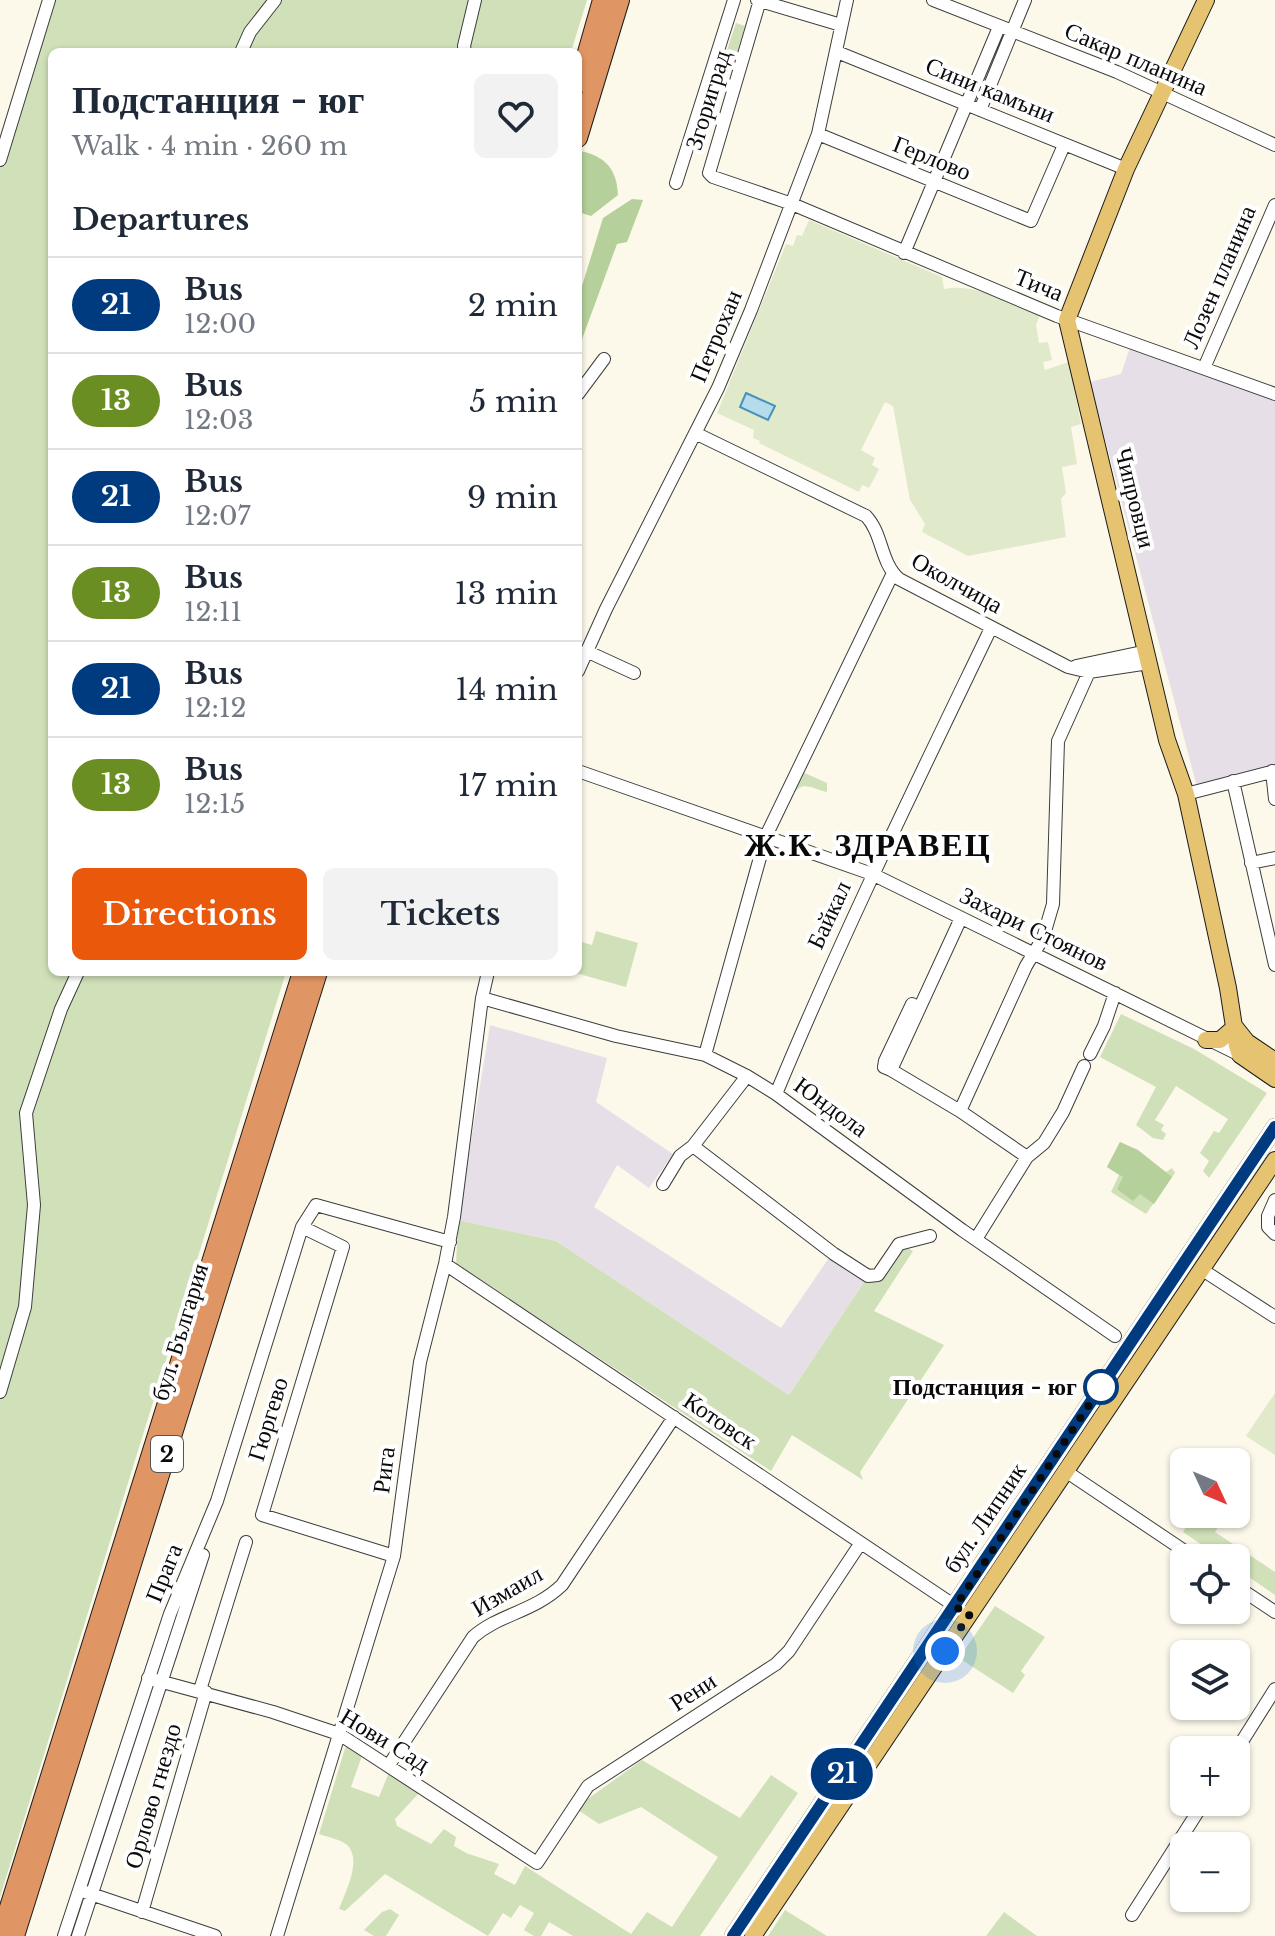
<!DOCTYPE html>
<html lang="en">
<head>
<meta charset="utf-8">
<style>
	:root { --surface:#fff; --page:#f2f2f3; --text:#1f2937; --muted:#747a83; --line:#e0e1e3; --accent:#ea580c }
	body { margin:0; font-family:"Libre Baskerville",serif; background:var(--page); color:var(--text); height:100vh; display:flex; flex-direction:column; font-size:30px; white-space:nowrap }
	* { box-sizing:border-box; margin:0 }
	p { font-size:26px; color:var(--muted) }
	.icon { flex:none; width:44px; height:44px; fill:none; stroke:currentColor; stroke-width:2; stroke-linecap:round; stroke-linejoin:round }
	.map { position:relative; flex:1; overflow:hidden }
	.drawer { position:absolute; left:48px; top:48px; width:534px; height:928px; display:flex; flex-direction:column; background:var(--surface); border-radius:12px; box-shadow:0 2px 6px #0004 }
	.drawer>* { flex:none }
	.badge { padding:0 16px; border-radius:26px; font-size:28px; line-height:52px }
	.needle { width:52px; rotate:134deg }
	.tools { position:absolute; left:1170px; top:1448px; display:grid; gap:16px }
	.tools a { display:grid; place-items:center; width:80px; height:80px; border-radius:12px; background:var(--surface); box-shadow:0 2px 6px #0004; font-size:40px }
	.you { position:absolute; width:40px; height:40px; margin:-20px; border:6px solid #fff; border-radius:50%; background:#1a73e8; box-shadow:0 0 0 12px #1a73e833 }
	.map>.badge { position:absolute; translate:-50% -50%; box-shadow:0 0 0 4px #fff }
	h2 { padding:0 24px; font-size:30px; line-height:72px }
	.round { display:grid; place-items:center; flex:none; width:84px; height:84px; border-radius:12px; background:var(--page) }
	.head { display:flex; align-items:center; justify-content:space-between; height:136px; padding:0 24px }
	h1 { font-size:38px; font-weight:600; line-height:60px }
	.cta { display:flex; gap:16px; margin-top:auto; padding:16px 24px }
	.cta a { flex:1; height:92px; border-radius:12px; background:var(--accent); color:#fff; font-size:32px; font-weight:600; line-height:92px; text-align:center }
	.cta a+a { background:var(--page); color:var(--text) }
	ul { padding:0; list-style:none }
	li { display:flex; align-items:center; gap:24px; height:96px; padding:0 24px; border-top:2px solid var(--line) }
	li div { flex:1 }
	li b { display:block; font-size:30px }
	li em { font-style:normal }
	li .badge { min-width:88px; font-weight:700; text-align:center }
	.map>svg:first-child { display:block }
	.industrial { fill:#e7dfe8 }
	.green { fill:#d0e1b9 }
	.forest { fill:#b5d09b }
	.pitch { fill:#e0eaca }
	.water { fill:#b6dbed; stroke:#4792b9; stroke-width:2 }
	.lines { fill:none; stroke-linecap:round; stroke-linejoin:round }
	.minor-casing { stroke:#3d3d3d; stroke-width:14 }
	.major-casing { stroke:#1b1b1b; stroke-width:18 }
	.highway-casing { stroke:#1b1b1b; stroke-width:20 }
	.minor { stroke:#fff; stroke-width:12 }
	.major { stroke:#e5c371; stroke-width:16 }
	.highway { stroke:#e09664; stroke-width:18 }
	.line-casing { stroke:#fff; stroke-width:18 }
	.line { stroke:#003b80; stroke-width:12 }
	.walk { stroke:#0a0a0a; stroke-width:8; stroke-dasharray:0 14.4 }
	.stop-dot { fill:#fff; stroke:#003b80; stroke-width:4 }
	.labels { text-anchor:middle; stroke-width:8; stroke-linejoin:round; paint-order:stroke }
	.shield { fill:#fff; stroke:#545454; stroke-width:2 }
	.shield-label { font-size:22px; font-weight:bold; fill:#0a0a0a }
	.street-label { font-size:24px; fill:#0a0a0a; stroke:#fff }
	.stop-label { font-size:24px; font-weight:bold; fill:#0a0a0a; stroke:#fff; text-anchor:end }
	.district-label { font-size:32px; font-weight:bold; letter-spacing:2px; fill:#0a0a0a; stroke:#fff }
</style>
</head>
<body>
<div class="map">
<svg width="1275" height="1936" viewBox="0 0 1275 1936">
	<rect width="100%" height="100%" fill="#fcf8ea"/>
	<path class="industrial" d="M1130,347L1275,398V767L1269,766L1197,787L1090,382L1121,374Z
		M490,1025L607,1058L596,1102L673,1154L649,1188L617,1165L594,1207L781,1328L833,1252L868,1276L789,1395L556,1241L458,1220Z"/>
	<path class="green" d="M49,0H587L571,52H52V972H286L0,1897V158Z
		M736,23L745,26L735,59L725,56Z
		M798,770L827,783V792C816,790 803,780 795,792L789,790Z
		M596,931L638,943L626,987L572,972H578V941L592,945Z
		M1121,1014L1194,1049L1267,1093L1209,1178L1203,1171L1209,1161L1200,1153L1214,1131L1219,1133L1228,1119L1176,1086L1155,1120L1164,1125L1161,1130L1166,1134L1163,1140L1153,1138L1136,1125L1156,1087L1100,1057Z
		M1120,1142C1137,1150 1150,1162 1166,1172L1172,1168L1175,1173L1146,1214L1111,1192L1119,1175L1107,1167Z
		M458,1220L556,1241L789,1395L868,1276L878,1275L899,1244L913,1251L874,1311L944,1345L860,1472L863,1480L792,1435L771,1471L456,1264Z
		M1194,1514H1215L1223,1520L1215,1532L1275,1572V1595L1236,1568V1558H1221L1183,1532Z
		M995,1606L1045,1637L1021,1671L1025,1675L1013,1693L959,1658Z
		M346,1745L363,1753L351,1787L379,1797L390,1770L419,1793L395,1819L397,1826L431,1844L444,1829L456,1837L454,1846L466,1853L499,1864L494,1874L515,1885L525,1866L631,1934L647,1912L672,1927L718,1857L641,1807L599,1824L575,1808L642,1760L740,1818L771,1775L798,1793L700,1936H573L549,1922L541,1936H534L524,1930L534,1913L520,1905L511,1918L503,1913L488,1936L385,1874L345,1911L339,1909C345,1893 361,1863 349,1847C344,1840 327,1837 319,1834Z
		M390,1909L399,1915L386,1936H374L364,1930L382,1912Z
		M785,1910L827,1936H768Z
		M1004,1912L1037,1936H986Z"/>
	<path class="forest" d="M580,151C606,156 617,170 618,195L591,216L578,212V159Z
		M632,199L643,200L627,242L617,244L578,350V299L603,218Z
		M1120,1142L1138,1150L1172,1177L1154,1204L1140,1194L1133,1201L1117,1189L1123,1177L1107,1167Z"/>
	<path class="pitch" d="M809,220L942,277L944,289C975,282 1011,304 1040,315L1036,325L1039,343L1048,342L1052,360L1043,362L1045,370L1069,362L1081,424L1071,427L1077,464L1062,467L1066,493L1061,499L1066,537L968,556L922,532L925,524L910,500L893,406L885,402L861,450L875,458L872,465L879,469L869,488L862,485L859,492L759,443L760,441L753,438L754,430L717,413L786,244L793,246L797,235L802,236Z
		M1275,1393V1455L1246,1436Z"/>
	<path class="water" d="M746,393L775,406L768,420L740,407Z"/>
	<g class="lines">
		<defs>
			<path id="minor" d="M757,0L841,25
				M760,0L709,173L713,177L792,204L1057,316L1275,394
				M933,0L1117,72L1275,145
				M241,52L250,32L275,0
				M465,52L464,46L475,0
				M837,52L1126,169
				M980,110L1025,0
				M818,134L1031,221L1064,145
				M0,160L49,0
				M676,183L734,0
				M904,253L999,27
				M1204,368L1275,205
				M578,394L604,359
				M695,433L866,516C883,534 880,562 899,579L1068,667L1089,672L1149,663
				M586,651L634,673
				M1076,666L1147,651
				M578,671L606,609L718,388L751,310L818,134L847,0
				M578,771L872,874L1240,1055
				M1272,771L1275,799
				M1233,781L1275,965
				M1186,794L1275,771
				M1251,863L1275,858
				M482,998L616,1036L705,1055L747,1076L776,1094L962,1230L1115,1336
				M1090,1054L1104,1026L1115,993
				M705,1055L766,836L893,573
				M891,1070L884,1067L885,1061L912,1004L919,1008
				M776,1094C842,935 917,782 991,628
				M960,1111L891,1070L961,918
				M693,1146L834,1254L868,1276L878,1275L899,1244L930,1236
				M1027,1157L960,1111L1026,966L1043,938L1053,904L1058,741L1089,672
				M663,1184L680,1156L693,1146L747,1076
				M1275,1200L1268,1216V1227L1275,1234
				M302,1227L343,1247L262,1515L394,1556
				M976,1239L1027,1157L1044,1143L1063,1112L1084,1066
				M445,1264L961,1610
				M1201,1269L1275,1317
				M0,1392L25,1307L34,1205L26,1113L61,1009L78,972
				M1067,1472L1195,1558
				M1236,1586L1275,1612
				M148,1678L273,1712L339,1734L537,1863L588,1786L776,1664L789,1651L860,1544
				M200,1690L246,1542
				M1236,1751L1275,1689
				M389,1765L473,1637C499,1614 534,1612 562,1585L674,1417
				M85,1892L215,1936
				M142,1912L206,1692
				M1132,1915L1204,1802
				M64,1936L170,1614L217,1501L302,1227L316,1205L450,1242
				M78,1936L203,1555
				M277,1936L394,1556L420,1362L445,1264L454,1217L482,998L488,972"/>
			<path id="major" d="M1206,0L1126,169L1067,320L1167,740L1186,794L1228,988L1237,1046L1240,1055L1275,1079
				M1235,1027L1247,1042L1275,1061
				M1206,1040H1220L1235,1027
				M733,1936L1275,1127
				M753,1936L1275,1160"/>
			<path id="highway" d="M578,84L602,0
				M578,138L620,0
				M0,1936L302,972
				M15,1936L318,972"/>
		</defs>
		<use href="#minor" class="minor-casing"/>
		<use href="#major" class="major-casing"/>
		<use href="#highway" class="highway-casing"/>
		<use href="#minor" class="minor"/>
		<use href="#major" class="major"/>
		<use href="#highway" class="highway"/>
	</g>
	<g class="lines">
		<defs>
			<path id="line" d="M733,1936L1275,1127"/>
		</defs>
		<use href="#line" class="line-casing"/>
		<use href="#line" class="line"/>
		<path class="walk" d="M945,1651L970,1614L955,1607L1101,1387"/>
	</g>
	<circle class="stop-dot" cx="1101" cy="1387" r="16"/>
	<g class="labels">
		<rect class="shield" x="151" y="1436" width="32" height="36" rx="6"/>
		<g class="shield-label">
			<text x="167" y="1462">2</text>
		</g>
		<g class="street-label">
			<text transform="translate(1136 59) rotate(23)" y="8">Сакар планина</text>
			<text transform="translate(990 90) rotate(22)" y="8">Сини камъни</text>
			<text transform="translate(708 100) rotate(-73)" y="8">Згориград</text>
			<text transform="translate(932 158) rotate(22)" y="8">Герлово</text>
			<text transform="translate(1219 277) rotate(-67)" y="8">Лозен планина</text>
			<text transform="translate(1039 285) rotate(22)" y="8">Тича</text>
			<text transform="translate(716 336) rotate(-67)" y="8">Петрохан</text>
			<text transform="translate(1135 498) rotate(76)" y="8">Чипровци</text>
			<text transform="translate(957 583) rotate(29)" y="8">Околчица</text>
			<text transform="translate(829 915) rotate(-65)" y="8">Байкал</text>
			<text transform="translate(1034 929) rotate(26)" y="8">Захари Стоянов</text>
			<text transform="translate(831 1107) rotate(36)" y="8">Юндола</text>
			<text transform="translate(180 1332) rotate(-73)" y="8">бул. България</text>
			<text transform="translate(268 1419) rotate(-73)" y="8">Гюргево</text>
			<text transform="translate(720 1421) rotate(34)" y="8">Котовск</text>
			<text transform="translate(384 1470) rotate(-83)" y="8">Рига</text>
			<text transform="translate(985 1518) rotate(-56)" y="8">бул. Липник</text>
			<text transform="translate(164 1573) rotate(-68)" y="8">Прага</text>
			<text transform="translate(507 1591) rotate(-30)" y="8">Измаил</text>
			<text transform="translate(693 1692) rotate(-33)" y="8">Рени</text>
			<text transform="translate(385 1740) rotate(31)" y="8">Нови Сад</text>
			<text transform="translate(153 1796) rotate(-74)" y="8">Орлово гнездо</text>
		</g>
		<g class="stop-label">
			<text x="1077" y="1395">Подстанция - юг</text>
		</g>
		<g class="district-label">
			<text x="868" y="856">Ж.К. ЗДРАВЕЦ</text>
		</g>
	</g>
</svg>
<div class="tools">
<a><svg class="needle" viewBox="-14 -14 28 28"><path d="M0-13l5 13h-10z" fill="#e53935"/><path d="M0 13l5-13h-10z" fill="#747a83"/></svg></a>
<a><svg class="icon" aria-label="locate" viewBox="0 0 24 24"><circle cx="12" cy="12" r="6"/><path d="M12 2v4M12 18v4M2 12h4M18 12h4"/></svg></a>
<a><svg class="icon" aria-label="layers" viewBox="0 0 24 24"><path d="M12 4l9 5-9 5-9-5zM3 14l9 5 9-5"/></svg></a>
<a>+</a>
<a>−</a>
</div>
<div class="you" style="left:945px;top:1651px"></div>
<b class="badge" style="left:842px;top:1774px;background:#003b80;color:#fff">21</b>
<section class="drawer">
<div class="head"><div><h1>Подстанция - юг</h1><p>Walk · 4 min · 260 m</p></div><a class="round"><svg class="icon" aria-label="heart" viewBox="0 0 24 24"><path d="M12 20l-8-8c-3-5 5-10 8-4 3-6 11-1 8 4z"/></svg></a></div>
<h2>Departures</h2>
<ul>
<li><span class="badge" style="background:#003b80;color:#fff">21</span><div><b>Bus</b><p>12:00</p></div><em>2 min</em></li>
<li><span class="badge" style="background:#6b8e23;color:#fff">13</span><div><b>Bus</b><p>12:03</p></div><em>5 min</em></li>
<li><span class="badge" style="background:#003b80;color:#fff">21</span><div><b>Bus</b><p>12:07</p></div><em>9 min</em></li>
<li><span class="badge" style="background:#6b8e23;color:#fff">13</span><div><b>Bus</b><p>12:11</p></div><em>13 min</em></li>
<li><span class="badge" style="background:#003b80;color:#fff">21</span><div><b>Bus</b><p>12:12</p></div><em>14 min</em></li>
<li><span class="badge" style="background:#6b8e23;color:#fff">13</span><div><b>Bus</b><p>12:15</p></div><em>17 min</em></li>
</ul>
<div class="cta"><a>Directions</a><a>Tickets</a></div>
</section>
</div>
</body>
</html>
